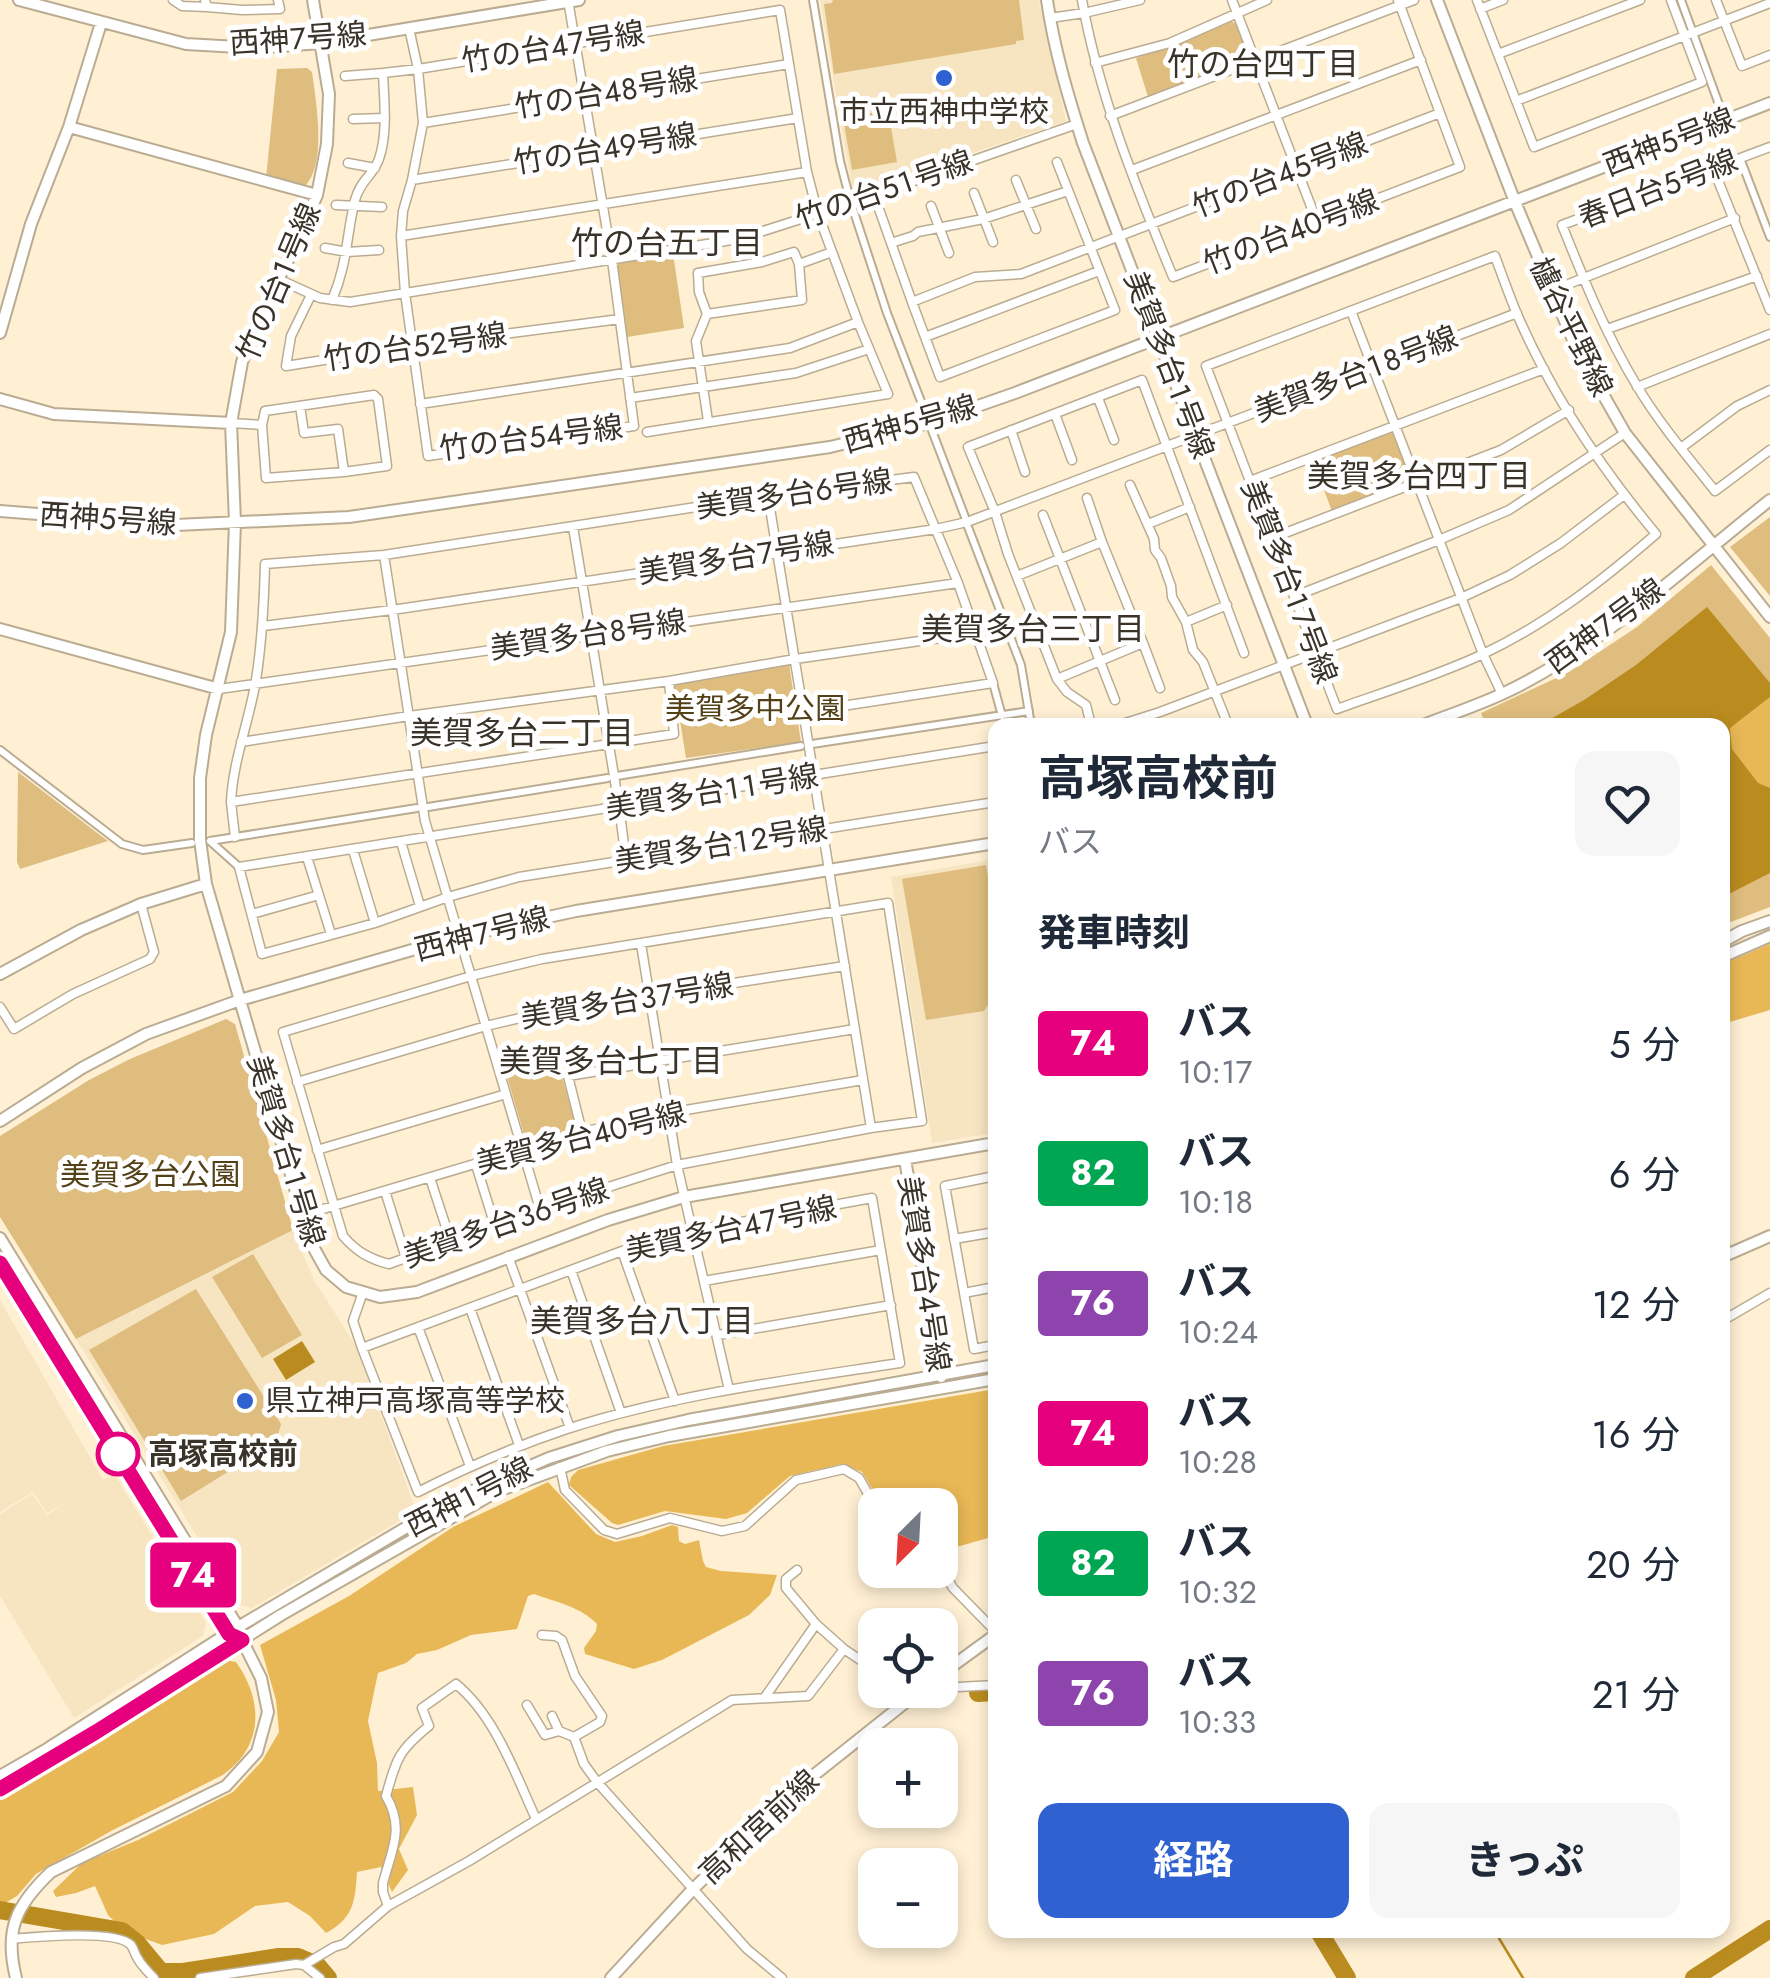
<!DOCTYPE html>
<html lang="ja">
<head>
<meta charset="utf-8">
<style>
	:root { --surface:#fff; --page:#f6f6f7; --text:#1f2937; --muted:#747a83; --accent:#2f61d0 }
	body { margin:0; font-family:Jost,"Noto Sans JP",sans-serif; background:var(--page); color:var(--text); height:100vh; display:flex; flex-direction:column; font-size:38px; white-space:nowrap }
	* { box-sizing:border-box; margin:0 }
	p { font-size:32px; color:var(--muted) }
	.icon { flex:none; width:55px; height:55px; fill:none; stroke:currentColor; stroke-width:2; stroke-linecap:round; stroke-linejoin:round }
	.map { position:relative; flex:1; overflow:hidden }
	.panel { position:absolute; left:988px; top:718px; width:742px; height:1220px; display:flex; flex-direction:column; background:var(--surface); border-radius:20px; box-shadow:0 5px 15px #0003 }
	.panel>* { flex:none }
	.badge { padding:0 20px; border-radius:8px; font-size:35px; line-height:65px }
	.needle { width:65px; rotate:204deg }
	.buttons { position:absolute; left:858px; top:1488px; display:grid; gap:20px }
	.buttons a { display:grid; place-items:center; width:100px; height:100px; border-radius:20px; background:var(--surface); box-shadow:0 5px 15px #0003; font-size:50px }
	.map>.badge { position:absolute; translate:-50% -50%; box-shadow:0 0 0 5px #fff }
	h2 { padding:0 50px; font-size:38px; line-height:90px }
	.round { display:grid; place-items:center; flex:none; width:105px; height:105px; border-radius:20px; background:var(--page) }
	.headline { display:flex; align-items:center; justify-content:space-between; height:170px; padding:0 50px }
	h1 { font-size:48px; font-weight:700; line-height:75px }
	.button { display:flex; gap:20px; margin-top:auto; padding:20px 50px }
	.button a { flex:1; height:115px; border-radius:20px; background:var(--accent); color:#fff; font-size:40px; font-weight:700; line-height:115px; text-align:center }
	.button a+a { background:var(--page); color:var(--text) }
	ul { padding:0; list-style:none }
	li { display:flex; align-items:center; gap:30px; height:130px; padding:0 50px }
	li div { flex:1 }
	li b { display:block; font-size:38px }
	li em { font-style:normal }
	li .badge { min-width:110px; font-weight:700; text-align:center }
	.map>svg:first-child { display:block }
	.built { fill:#f7e5c2 }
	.green { fill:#debd7e }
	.forest { fill:#e8b856 }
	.water { fill:#ba8c1f }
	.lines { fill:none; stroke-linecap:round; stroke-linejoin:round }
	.stream { stroke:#ba8c1f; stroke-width:2.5 }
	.river { stroke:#ba8c1f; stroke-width:18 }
	.pedestrian-casing { stroke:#baac92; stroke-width:10 }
	.minor-casing { stroke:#baac92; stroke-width:11 }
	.tertiary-casing { stroke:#baac92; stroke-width:14 }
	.pedestrian { stroke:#fff; stroke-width:6 }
	.minor { stroke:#fff; stroke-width:8 }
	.tertiary { stroke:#fff; stroke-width:10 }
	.line-casing { stroke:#fff; stroke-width:22 }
	.line { stroke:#e6007e; stroke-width:15 }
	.poi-dot { fill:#2f61d0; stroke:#fff; stroke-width:4 }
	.stop-dot { fill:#fff; stroke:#e6007e; stroke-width:5 }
	.labels { text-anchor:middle; stroke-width:10; stroke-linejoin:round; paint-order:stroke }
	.street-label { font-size:30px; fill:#393329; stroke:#fff }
	.poi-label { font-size:30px; fill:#393329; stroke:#fff }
	.park-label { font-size:30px; fill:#544118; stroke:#fff }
	.stop-label { font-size:30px; font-weight:bold; fill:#393329; stroke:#fff; text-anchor:start }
	.neighbourhood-label { font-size:32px; fill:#393329; stroke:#fff }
</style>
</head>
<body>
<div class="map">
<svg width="1770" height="1978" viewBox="0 0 1770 1978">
	<rect width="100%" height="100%" fill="#fff0d4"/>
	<path class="built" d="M820,0H1039L1066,121L853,194Z
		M995,859V1133L932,1143L891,877Z
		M293,1230L314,1280L357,1348L416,1511L252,1608L239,1605L76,1339Z
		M0,1300L103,1480L114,1474L206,1623L203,1636L74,1718L0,1596V1514L32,1494L47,1515L66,1503L47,1513L33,1492L0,1512Z"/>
	<path class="green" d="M833,0H1019L1024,40L1016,41V44L834,74L824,4L832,3Z
		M1231,21L1237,24L1249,54L1246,60L1148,97L1136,58L1173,45Z
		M307,68L312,72C316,101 327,164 305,186L266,178L277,69Z
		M888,110L897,162L852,170L843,118Z
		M673,253L684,328L627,337L617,265L619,262Z
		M1390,432L1394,435L1410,475L1408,481L1332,511L1313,462Z
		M1770,517V596L1730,547Z
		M1711,565L1770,638V907L1723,925L1722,725H1486L1481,713L1569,672L1637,627Z
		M789,664L801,742L686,758L674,683Z
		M18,772L96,832L108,841L20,869L17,862Z
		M986,865L995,919V994L984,1011L926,1020L902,879Z
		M226,1019L235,1024L293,1230L76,1339L0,1217V1136L89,1080L130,1059Z
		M554,1050L576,1124L573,1130L529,1143L526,1141L503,1063Z
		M253,1254L302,1335L262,1358L212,1277Z
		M196,1289L281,1424L276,1442L181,1501L89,1350Z"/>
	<path class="forest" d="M1770,697V788L1758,783L1732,749L1730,728Z
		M1770,944V1010L1723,1024V964Z
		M995,1389V1536L960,1546L940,1548V1505H882L862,1472L842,1464L790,1476L747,1513L726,1519L665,1511L618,1525L612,1523L569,1485L571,1477L578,1470L663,1446Z
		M548,1482L596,1534L615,1542L642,1536L672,1525L678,1527L679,1541L685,1544L699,1540L703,1561L706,1567L721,1571L777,1575L770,1595L749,1615L662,1660L634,1669L585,1654L584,1648L596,1631L597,1624C581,1607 556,1602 534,1594L528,1596L517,1629L471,1635L437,1650L417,1654L406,1663L378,1673L368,1721L377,1763L378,1791L413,1787L417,1815L399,1849L408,1870L392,1892L381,1867L357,1872C355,1901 354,1918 326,1933L310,1916L288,1902L255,1906L214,1934L162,1945L124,1931L108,1915L95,1886L76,1893L56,1897L53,1891L82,1863L138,1840L233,1792L262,1761L279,1732L276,1700L260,1645L349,1596L453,1527Z
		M225,1660L236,1662C264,1701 264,1748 221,1776L111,1831L36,1874L17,1896L0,1906V1800Z"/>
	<path class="water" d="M1707,607L1770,683V697L1730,728L1732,749L1758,783L1770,788V873L1723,897L1722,725H1540L1584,700L1636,665Z
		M302,1341L315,1362L286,1380L273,1359Z"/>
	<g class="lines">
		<path class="stream" d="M1494,1930L1523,1978"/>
		<path class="river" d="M978,1693L995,1692
			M0,1910L122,1931L137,1943L161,1972H183L279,1957H298L317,1965L328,1978
			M1318,1930L1347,1978
			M1694,1978L1770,1929"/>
		<defs>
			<path id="pedestrian" d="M813,0L840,161L849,196
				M1681,0L1725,121
				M1740,158L1770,237
				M852,206L887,313L927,417
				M931,428L965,517
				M968,527L1021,665L1031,725
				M993,683L1002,716
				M812,744L1029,711
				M0,750L122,844L143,850L192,843
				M617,776L801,746
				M428,807L608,778
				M210,841L417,808
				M210,841L239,867"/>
			<path id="minor" d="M173,0L182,6L207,7
				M205,0L207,7L242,10L280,9L278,0
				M1082,0C1099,96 1136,187 1173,277L1460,167L1398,0
				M1232,0L1317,222
				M1477,0L1534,147L1702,82L1671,0
				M1716,0L1742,66L1770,55
				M1480,9L1503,0
				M1050,18L1084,13L1140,0
				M409,28L418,69L423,123L412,180L403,211L401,236L405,293L428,456L634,426L612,260L568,0
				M1498,54L1640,0
				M1095,63L1170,43L1267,0
				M345,76L383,73
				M1516,101L1770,3
				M1110,116L1414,0
				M353,119L385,118
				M423,123L789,64
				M1770,147L1562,225C1584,280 1606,335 1637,386C1659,423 1688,457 1715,491L1770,450
				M348,163L375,168
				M1713,168L1770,310
				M1132,170L1421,60
				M412,180L798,118
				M1016,180L1036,229
				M974,193L993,242
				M874,195L912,302L975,277L1021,274L1440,113
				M336,205L382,207
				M931,206L949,253
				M401,236L807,172
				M891,243L913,236L918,232L983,219L1068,191
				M325,248L347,252L379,250
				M1495,256C1502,275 1509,295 1517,314C1551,393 1601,468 1656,534C1603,580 1547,624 1483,654C1439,675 1384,692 1337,709L1206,366Z
				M799,264L832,252
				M278,279L320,298L350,302L738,239L851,203L1077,124
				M1551,291L1735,218
				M311,295L291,336L286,366L412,346L620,319
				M332,300C348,263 346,236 355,200C361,179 373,176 379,159C388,133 384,100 383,73L418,69L780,10L807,172L818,214L858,322L790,348L420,404
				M912,302L940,377L1115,310L1057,162
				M1351,311L1483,654L1502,694
				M707,314L802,300L799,264L794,252L762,262L698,273L699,292L707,314L696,341L708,421
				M1607,329L1757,276
				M925,337L1099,271
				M1637,387L1770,334
				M630,398L796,373L869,349
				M1098,398L1114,440
				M300,406L304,433L338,429L344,472
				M1055,414L1072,460
				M231,423L262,425L265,411L374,395L378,399L387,466L344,472L266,478L262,425
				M1011,430L1025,472
				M647,432L888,394L858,322
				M1681,448L1737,406L1770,390
				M1250,481L1544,369
				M1130,485L1154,539L1155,550L1161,558L1171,586L1172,597L1186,622L1193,650L1203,662L1228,725
				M768,496L829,870C843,956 857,1042 871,1128L677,1165L540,1209L389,1264C369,1259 356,1251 343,1236L283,1032L471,976L542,959L888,903L922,1121L871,1128
				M1087,498L1102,542
				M1043,515L1115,700
				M1148,524L1190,507
				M573,527L619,806L626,860
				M1272,538L1501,450L1569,410
				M384,555L425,821L540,1209
				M1017,576L1102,542L1143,643L1057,679
				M1295,596L1439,540L1509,510L1625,433
				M1186,622L1227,605
				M263,626L392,610L936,529L967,522L1517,313
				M1143,643L1160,688
				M669,681L674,734L231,802C233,760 249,722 256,680C262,642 264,603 265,564L384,555L768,496L914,477L958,583L993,683L803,712
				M219,689L958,583
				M1091,725L1086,705L1067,692L1057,679L1008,554L995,512L968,447L1142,380L1244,653
				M1119,725L1160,712L1461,598L1510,575L1561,543L1624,495
				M241,742L409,716L669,681L795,659L975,633
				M995,746L239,867L262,954L375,923L448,897L519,877L995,802
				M231,802L235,837
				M401,842L420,906
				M353,850L375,923
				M307,857L331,934
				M252,914L319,895
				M641,944L677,1165L729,1390
				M0,1007L14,1029L73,994L150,959L154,952L141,904
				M297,1082L486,1026L550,1011L845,966
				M582,1132L568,1076L855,1029
				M317,1150L506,1094
				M476,1165L495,1226
				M995,1176L945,1186L974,1349L995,1345
				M430,1178L451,1242
				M385,1191L406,1258
				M872,1198L900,1363C789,1380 675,1394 567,1429C516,1446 467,1467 418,1492L362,1348L622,1251L692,1231Z
				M303,1215L582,1132L668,1113L863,1080
				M1722,1232L1727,1255
				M954,1239L995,1232
				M622,1251L675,1401
				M508,1256L570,1428
				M571,1270L621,1413
				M704,1281L881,1250
				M964,1293L995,1287
				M470,1308L519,1445
				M1722,1321L1770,1293
				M418,1327L470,1466
				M718,1335L891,1305
				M362,1348L353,1321L363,1292
				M560,1467L565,1490L604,1530L617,1534L670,1518L722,1531L745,1526L796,1480L844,1469L859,1478L875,1506
				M940,1566L953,1588L995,1631
				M797,1570L786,1579V1588L816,1624
				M542,1635L556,1636L562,1640L575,1676L602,1716L600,1722L574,1737
				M940,1688L995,1685
				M765,1697L816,1624L844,1649
				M527,1705L545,1735L559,1731
				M552,1716L559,1731L574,1737L584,1764L597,1782L747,1949L782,1978
				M388,1906L383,1892V1883C392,1849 405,1828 386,1796C396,1759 399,1750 429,1726L422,1708L456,1684C495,1716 515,1773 536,1819
				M11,1939C33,1937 116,1929 131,1945C134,1949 135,1955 138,1959C142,1966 148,1972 154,1978
				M304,1965L334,1947L344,1944L388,1906L469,1861L732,1700L808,1696L844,1649L875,1670
				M200,1978L296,1964L304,1965L320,1978"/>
			<path id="tertiary" d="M19,0L186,44L256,48L320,43L579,0
				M313,0L329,94L327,144L317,195L291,254L260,315L242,362L231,423L235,522L231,632L206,735L200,778V840L206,884L311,1243L326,1270L346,1287L380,1297L417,1292L608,1220L684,1197L995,1143
				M1047,0C1054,49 1068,96 1083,143L1307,725
				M1437,0L1515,202L1576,347L1625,433L1770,617
				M69,127L317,195
				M0,333L31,224L69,127L101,23
				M0,399L54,414L231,423
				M0,511L176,525L349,517L830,447L929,423L1015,393L1770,103
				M0,629L219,689
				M1423,725C1449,715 1476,706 1502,694C1599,649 1686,566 1770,500
				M1722,942L1742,931L1770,921
				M1722,957L1770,936
				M0,974L81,930L141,904L206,884
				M0,1121L82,1068L146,1034L240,1000L460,936L576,911L995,843
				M905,1159L941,1377
				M0,1238L238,1627L242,1640L261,1678L268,1712L257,1752L226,1786L51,1872C16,1905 4,1930 16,1978
				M1722,1257L1770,1236
				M0,1263L229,1634L232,1635
				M940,1675L995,1635
				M0,1776L47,1749L238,1627L456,1498L549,1458L618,1436L688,1420L995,1365
				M0,1789L95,1732L281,1615L498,1491L607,1451L669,1436L995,1379
				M611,1978L694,1888L799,1787L921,1690"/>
		</defs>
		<use href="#pedestrian" class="pedestrian-casing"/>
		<use href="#minor" class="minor-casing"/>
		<use href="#tertiary" class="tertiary-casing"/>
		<use href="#pedestrian" class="pedestrian"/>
		<use href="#minor" class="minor"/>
		<use href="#tertiary" class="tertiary"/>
	</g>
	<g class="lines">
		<defs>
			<path id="line" d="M0,1263L229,1634L242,1640L96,1732L0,1789"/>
		</defs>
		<use href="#line" class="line-casing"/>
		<use href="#line" class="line"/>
	</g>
	<g class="poi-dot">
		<circle cx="944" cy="78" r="10"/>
		<circle cx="245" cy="1401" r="10"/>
	</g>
	<circle class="stop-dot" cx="118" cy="1454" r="20"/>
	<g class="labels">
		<g class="street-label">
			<text transform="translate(298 39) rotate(-4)" y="10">西神７号線</text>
			<text transform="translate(553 47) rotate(-9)" y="10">竹の台４７号線</text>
			<text transform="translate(606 93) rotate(-9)" y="10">竹の台４８号線</text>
			<text transform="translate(1669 142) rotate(-21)" y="10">西神５号線</text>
			<text transform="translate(605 149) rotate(-9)" y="10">竹の台４９号線</text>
			<text transform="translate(1280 175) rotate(-21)" y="10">竹の台４５号線</text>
			<text transform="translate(1658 189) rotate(-21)" y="10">春日台５号線</text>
			<text transform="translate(884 190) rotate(-19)" y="10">竹の台５１号線</text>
			<text transform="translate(1291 232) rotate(-21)" y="10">竹の台４０号線</text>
			<text transform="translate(279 282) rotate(-67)" y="10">竹の台１号線</text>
			<text transform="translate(1571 327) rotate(64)" y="10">櫨谷平野線</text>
			<text transform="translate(415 347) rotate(-8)" y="10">竹の台５２号線</text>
			<text transform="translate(1169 365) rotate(69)" y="10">美賀多台１号線</text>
			<text transform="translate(1356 374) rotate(-21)" y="10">美賀多台１８号線</text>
			<text transform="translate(910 424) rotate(-16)" y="10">西神５号線</text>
			<text transform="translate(531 438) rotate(-7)" y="10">竹の台５４号線</text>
			<text transform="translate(794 494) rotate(-8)" y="10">美賀多台６号線</text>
			<text transform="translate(108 519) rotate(4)" y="10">西神５号線</text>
			<text transform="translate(736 558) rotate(-9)" y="10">美賀多台７号線</text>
			<text transform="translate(1289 582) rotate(69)" y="10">美賀多台１７号線</text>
			<text transform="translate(1605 626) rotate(-36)" y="10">西神７号線</text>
			<text transform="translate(588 635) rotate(-8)" y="10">美賀多台８号線</text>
			<text transform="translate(712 792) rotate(-9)" y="10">美賀多台１１号線</text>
			<text transform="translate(721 845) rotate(-9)" y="10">美賀多台１２号線</text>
			<text transform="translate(482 934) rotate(-14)" y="10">西神７号線</text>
			<text transform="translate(627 1001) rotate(-9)" y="10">美賀多台３７号線</text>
			<text transform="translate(581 1138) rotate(-14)" y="10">美賀多台４０号線</text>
			<text transform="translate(286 1151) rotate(73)" y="10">美賀多台１号線</text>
			<text transform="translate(506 1223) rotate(-19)" y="10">美賀多台３６号線</text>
			<text transform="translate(731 1229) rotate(-12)" y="10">美賀多台４７号線</text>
			<text transform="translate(924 1274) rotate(81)" y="10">美賀多台４号線</text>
			<text transform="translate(469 1497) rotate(-27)" y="10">西神１号線</text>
			<text transform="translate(759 1827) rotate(-43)" y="10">高和宮前線</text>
		</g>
		<g class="poi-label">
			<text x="944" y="122">市立西神中学校</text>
			<text x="265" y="1411" text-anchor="start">県立神戸高塚高等学校</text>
		</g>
		<g class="park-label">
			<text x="755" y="719">美賀多中公園</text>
			<text x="150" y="1185">美賀多台公園</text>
		</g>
		<g class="stop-label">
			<text x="148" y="1464">高塚高校前</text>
		</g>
		<g class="neighbourhood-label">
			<text x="1263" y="75">竹の台四丁目</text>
			<text x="667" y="254">竹の台五丁目</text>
			<text x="1419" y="487">美賀多台四丁目</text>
			<text x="1033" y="640">美賀多台三丁目</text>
			<text x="522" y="744">美賀多台二丁目</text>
			<text x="611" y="1072">美賀多台七丁目</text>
			<text x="642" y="1332">美賀多台八丁目</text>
		</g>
	</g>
</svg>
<div class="buttons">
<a><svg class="needle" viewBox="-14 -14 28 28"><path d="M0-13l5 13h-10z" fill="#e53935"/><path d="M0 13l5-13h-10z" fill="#747a83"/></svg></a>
<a><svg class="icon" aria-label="locate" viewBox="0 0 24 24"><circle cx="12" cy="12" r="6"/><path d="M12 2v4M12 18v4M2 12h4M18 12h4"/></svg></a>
<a>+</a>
<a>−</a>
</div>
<b class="badge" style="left:193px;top:1575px;background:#e6007e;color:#fff">74</b>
<section class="panel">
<div class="headline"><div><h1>高塚高校前</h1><p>バス</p></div><a class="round"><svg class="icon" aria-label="heart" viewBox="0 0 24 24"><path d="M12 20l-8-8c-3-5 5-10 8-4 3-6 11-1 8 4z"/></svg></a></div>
<h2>発車時刻</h2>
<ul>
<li><span class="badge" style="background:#e6007e;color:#fff">74</span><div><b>バス</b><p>10:17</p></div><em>5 分</em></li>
<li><span class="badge" style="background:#00a651;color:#fff">82</span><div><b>バス</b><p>10:18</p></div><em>6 分</em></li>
<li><span class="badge" style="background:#8e44ad;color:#fff">76</span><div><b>バス</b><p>10:24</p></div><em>12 分</em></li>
<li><span class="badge" style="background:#e6007e;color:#fff">74</span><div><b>バス</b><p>10:28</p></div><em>16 分</em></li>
<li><span class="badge" style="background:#00a651;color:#fff">82</span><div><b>バス</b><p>10:32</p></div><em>20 分</em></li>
<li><span class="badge" style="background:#8e44ad;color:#fff">76</span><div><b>バス</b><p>10:33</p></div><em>21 分</em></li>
</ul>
<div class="button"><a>経路</a><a>きっぷ</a></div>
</section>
</div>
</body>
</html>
